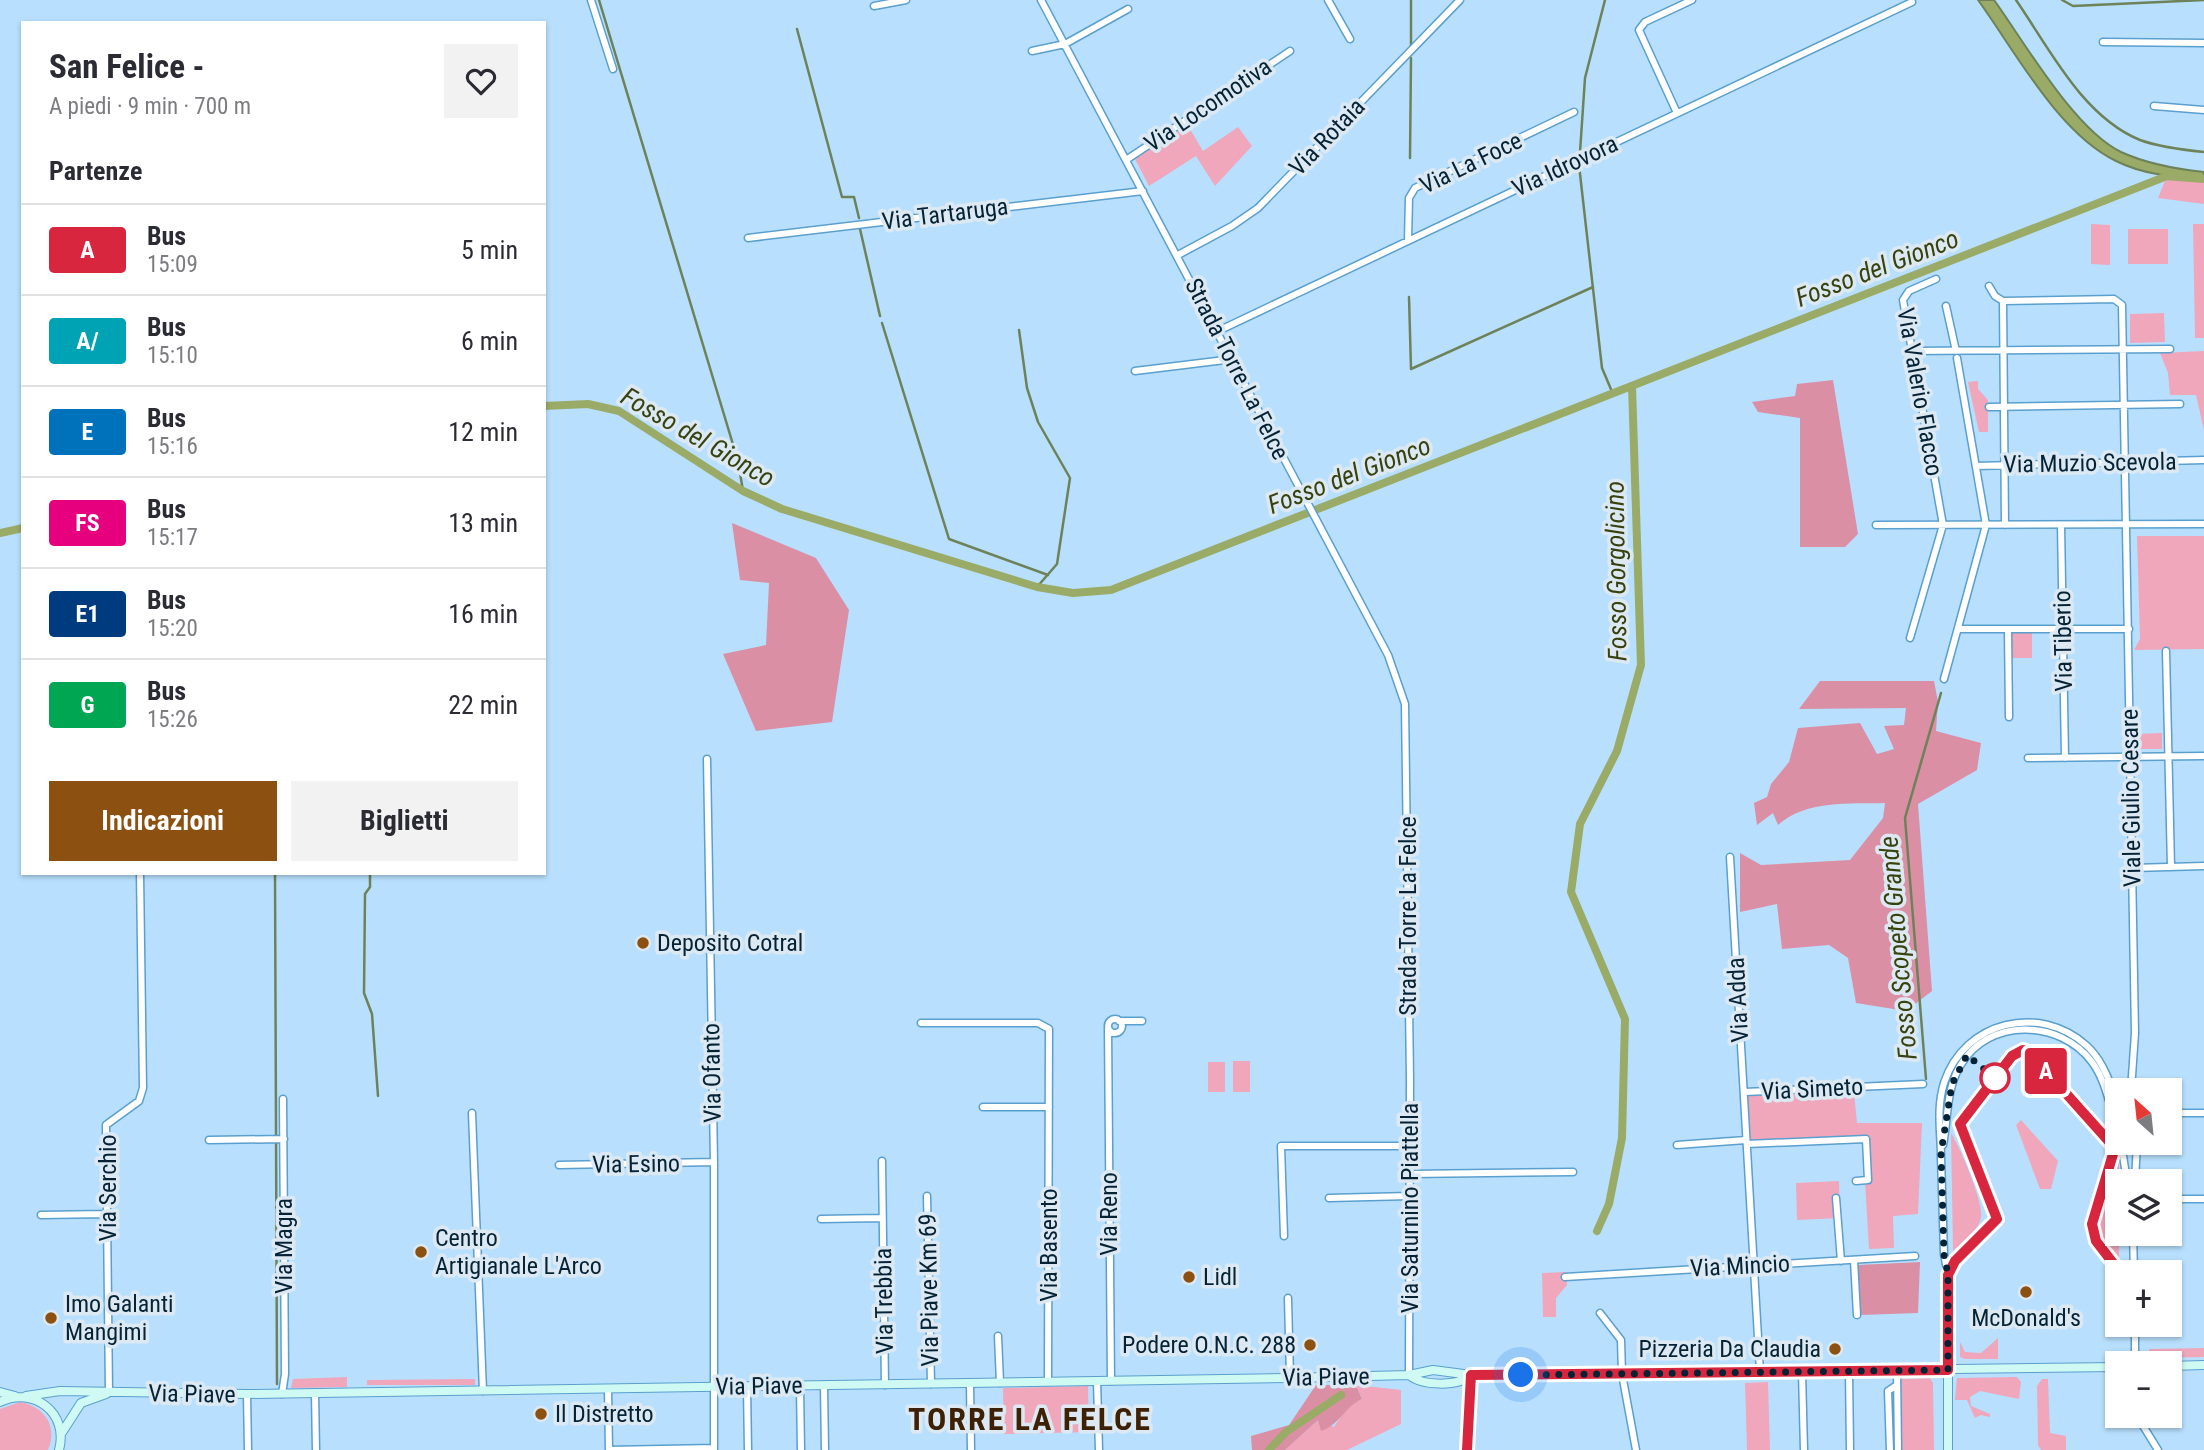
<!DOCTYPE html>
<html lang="it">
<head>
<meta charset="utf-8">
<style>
	:root { --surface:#fff; --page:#f2f2f3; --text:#2b2b33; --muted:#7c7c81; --line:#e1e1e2; --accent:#8c5010 }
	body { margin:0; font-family:"Roboto Condensed",sans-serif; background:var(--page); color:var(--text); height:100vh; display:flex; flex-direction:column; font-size:26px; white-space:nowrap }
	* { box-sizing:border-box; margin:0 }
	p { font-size:23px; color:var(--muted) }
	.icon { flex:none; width:38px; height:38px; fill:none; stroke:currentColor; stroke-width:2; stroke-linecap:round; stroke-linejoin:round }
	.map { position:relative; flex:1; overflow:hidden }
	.side { position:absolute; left:21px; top:21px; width:525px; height:854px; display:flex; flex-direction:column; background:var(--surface); border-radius:0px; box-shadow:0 2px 5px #0004 }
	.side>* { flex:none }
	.badge { padding:0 14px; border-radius:5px; font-size:24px; line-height:46px }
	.needle { width:46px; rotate:333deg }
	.buttons { position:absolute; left:2105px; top:1078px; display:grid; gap:14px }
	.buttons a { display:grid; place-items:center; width:77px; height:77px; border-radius:0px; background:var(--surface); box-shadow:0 2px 5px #0004; font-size:35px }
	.you { position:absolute; width:35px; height:35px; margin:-18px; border:5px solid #fff; border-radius:50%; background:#1a73e8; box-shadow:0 0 0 10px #1a73e833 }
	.map>.badge { position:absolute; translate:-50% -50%; box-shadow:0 0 0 4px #fff }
	h2 { padding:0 28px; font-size:26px; line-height:63px }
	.round { display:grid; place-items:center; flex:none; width:74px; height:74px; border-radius:0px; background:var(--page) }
	.overview { display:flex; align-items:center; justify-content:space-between; height:119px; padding:0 28px }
	h1 { font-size:33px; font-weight:700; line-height:52px }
	.action { display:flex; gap:14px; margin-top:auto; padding:14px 28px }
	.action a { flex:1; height:80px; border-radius:0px; background:var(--accent); color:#fff; font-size:28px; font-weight:700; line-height:80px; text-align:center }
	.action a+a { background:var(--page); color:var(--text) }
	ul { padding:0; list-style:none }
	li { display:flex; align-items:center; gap:21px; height:91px; padding:0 28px; border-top:2px solid var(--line) }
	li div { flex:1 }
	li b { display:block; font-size:26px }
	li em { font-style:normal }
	li .badge { min-width:77px; font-weight:700; text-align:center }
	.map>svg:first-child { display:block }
	.green { fill:#f0a6bb }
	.forest { fill:#da8fa5 }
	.water { fill:#9aab67; stroke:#6d8258; stroke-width:2 }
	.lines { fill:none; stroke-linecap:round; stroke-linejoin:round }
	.stream { stroke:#6d8258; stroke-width:2.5 }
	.canal { stroke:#9aab67; stroke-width:8 }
	.street-casing { stroke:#5a9fce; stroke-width:9 }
	.secondary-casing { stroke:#5a9fce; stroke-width:10 }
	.street { stroke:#fff; stroke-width:6 }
	.secondary { stroke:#cffaf3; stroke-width:8 }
	.line-casing { stroke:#fff; stroke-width:16 }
	.line { stroke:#d7263d; stroke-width:10 }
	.walk { stroke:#052335; stroke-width:7; stroke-dasharray:0 12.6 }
	.poi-dot { fill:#8c5010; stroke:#dce9f3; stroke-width:2.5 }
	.stop-dot { fill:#fff; stroke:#d7263d; stroke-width:3.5 }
	.labels { text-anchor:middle; stroke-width:7; stroke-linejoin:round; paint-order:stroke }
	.street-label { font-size:24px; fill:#052335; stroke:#dce9f3 }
	.poi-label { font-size:24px; fill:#052335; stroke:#dce9f3; text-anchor:start }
	.water-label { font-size:26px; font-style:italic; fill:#37420e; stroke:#dce9f3 }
	.district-label { font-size:32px; font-weight:bold; letter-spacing:2px; fill:#3e2105; stroke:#dce9f3 }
</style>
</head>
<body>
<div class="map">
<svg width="2204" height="1450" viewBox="0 0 2204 1450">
	<rect width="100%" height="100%" fill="#b8e0fe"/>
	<path class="green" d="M1187,124L1203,151L1238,127L1252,146L1215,186L1196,156L1149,186L1135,159Z
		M2167,176L2204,179V204L2158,198Z
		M2091,224L2110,225V265L2091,264Z
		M2193,224H2204V338H2195Z
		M2128,229H2168V264H2128Z
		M2164,313L2165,342L2130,343V314Z
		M2204,351V430L2196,395H2170L2168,373L2160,353Z
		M1978,381V389L1988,400V432H1979L1968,382Z
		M2137,536H2204V649L2134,650L2140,639Z
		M2032,631V658H2011V632Z
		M2162,733V749H2137L2136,734Z
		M1233,1061H1250V1092H1233Z
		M1208,1062H1225V1092H1208Z
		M1854,1092L1857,1123H1922L1918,1214L1893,1216L1894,1248L1869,1249L1865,1182L1872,1181L1868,1135L1748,1142L1746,1096Z
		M2021,1120L2058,1161L2051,1189H2040L2016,1125Z
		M1951,1133C1959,1145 1984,1203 1981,1217C1979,1231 1963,1242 1953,1251Z
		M2119,1153V1261L2103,1241L2098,1225Z
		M1839,1181L1840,1218L1797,1220L1796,1183Z
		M1566,1272L1567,1285L1556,1298V1317H1543L1542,1273Z
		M1998,1338V1359H1965L1960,1357V1342L1965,1352L1981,1353Z
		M2204,1348V1357L2149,1358V1349Z
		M347,1377V1387L291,1388L293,1379Z
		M2017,1377L2021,1382L2019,1399L1980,1391L1970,1397L1971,1406L1990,1414V1417L1981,1415L1975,1418L1967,1400H1955L1957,1378Z
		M1930,1378L1933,1383L1934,1450H1902L1900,1379Z
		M475,1379V1385H367V1380Z
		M2042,1379H2048L2050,1433L2066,1436V1450H2041L2038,1445L2037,1386Z
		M1768,1382L1770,1450H1747L1745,1383Z
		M1356,1385L1401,1390V1424L1347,1450H1285L1318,1420L1334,1427L1348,1405L1362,1399Z
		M1088,1386L1089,1432L1004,1434L1003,1388Z
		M20,1402C45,1407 58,1426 48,1450H0V1409Z"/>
	<path class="forest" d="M1833,380L1858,534L1845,547H1800V418L1758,412L1752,402L1795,396L1797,384Z
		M732,523L816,558L849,610L832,722L756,731L723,654L766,645L769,583L740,580Z
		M1820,681H1934L1938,702L1936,731L1981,743L1977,770L1918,804L1932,991L1906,1011L1856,1003L1848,958L1829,945L1782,949L1777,904L1740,912V853L1761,865L1850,860L1883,818L1885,803C1850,804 1805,800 1778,825L1773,813L1757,825L1754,803L1767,797L1771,784L1789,762L1798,728L1860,723L1877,754L1894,749L1884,726L1904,725L1906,708L1799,709Z
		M1920,1262L1918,1313L1861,1315L1858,1265Z
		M1316,1385H1356L1362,1399C1344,1407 1340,1425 1321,1431L1318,1420L1285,1450H1252L1251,1436L1289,1425Z"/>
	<path class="water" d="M1978,0H1994C2025,43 2074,129 2121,152C2147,164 2176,169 2204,172V179C2174,177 2144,175 2116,161C2058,133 2015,51 1978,0Z"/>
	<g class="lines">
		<path class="stream" d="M599,0L738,461L743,491
			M2016,0C2050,49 2082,116 2140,140C2159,147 2184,150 2204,152
			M2062,0L2073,6L2204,0
			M797,29L842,197H854L859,218
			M1411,46V0
			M1580,152L1585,78L1605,0
			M1410,158L1411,58
			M1579,165L1602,368L1613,394
			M860,229L880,316
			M1409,297L1411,369L1593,287
			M882,323L949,539L1048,575
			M1019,330L1027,388L1038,422L1070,478L1057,564L1037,587
			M275,873L277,1384
			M370,873V887L365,894L364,993L372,1014L378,1096
			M1926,1079L1905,818L1941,693"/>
		<path class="canal" d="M2165,176L2204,179
			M544,406L588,404L619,411L743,491L782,509L1037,587L1073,593L1111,590L2167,176
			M0,533L23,528
			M1597,1231L1609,1204L1622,1138L1625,1019L1571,892L1580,824L1617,751L1641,665L1632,386
			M1269,1450L1286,1432L1341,1395"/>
		<defs>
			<path id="street" d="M591,0L613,69
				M1041,0L1388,655L1405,704L1410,1080L1409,1375
				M1328,0L1350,39
				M874,6L906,0
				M2103,42L2204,43
				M1032,51L1065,44L1128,9
				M2154,106L2204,110
				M1677,113L1639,30L1645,22L1692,0
				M1126,160L1290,51
				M748,238L1143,191
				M1408,240L1409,198L1415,188L1574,112
				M1178,255L1232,226L1258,208L1460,0
				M1989,286L1995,296L2003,301L2114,299L2122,305L2135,1033L2131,1090
				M2003,301L2005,525
				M1946,306L1956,351
				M1218,331L1912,2
				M1911,351L2170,349
				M1135,371L1233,359
				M1989,407L2180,404
				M1976,466L2204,460
				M1876,525L2204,524
				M2061,525L2065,758
				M1958,629H2129
				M2008,629L2009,717
				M1910,638L1943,525L1903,300L1909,291L1936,279
				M2166,651L2171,867
				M1944,679L1986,525L1957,358
				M2028,758L2204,756
				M707,759L714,1162V1450
				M1730,857L1760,1372
				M2132,868L2204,866
				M1108 1026a7 7 0 1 1 14 0a7 7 0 1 1-14 0Z
				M1119,1021H1142
				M921,1023H1038L1049,1029L1048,1382
				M1108,1029L1111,1381
				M1744,1092L1923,1084
				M983,1107H1049
				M2118,1107L2114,1114L2118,1122
				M472,1113L483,1391
				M2170,1113H2204
				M209,1140L284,1139
				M2121,1143L2127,1181
				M1747,1144L1866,1139L1868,1180L1856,1181
				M1677,1145L1746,1140
				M1943,1145C1948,1119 1946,1090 1960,1066C1988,1017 2060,1019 2092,1062C2104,1078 2108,1099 2114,1117
				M882,1161L885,1385
				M559,1165L714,1162
				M1410,1174L1573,1172
				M2135,1181L2137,1143
				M927,1196L931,1384
				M1329,1198L1410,1196
				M1836,1198L1841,1261
				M2170,1199H2204
				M41,1215L106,1214
				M821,1219L882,1218
				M2133,1234L2134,1272
				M1284,1236L1281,1146H1410
				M1854,1260L1857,1315
				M1565,1277L1915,1256
				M1288,1298L1290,1378
				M1600,1313L1621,1340L1622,1374L1636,1450
				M998,1336L1000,1383
				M2132,1363L2135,1354V1325
				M1897,1370L1898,1450
				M1948,1370V1275L1944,1254C1943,1222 1942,1190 1941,1158C1941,1132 1936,1109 1944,1083C1964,1021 2040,1003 2087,1046C2104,1062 2109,1082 2118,1102
				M1849,1371L1850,1450
				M1802,1372L1804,1450
				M1097,1381L1099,1450
				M970,1383L971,1450
				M824,1385L825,1450
				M800,1386L801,1450
				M747,1387L748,1450
				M608,1389L609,1450
				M109,1393L106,1125L139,1101L143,1088L140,873
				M315,1393L316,1450
				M247,1394L248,1450
				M282,1394L285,1374L283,1099
				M2137,1416L2158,1450
				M609,1450L714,1448
				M1890,1450L1888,1391L1897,1385"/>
			<path id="secondary" d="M2170,1366L2204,1365
				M1409,1375C1422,1386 1458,1387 1471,1375
				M0,1392L15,1396
				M26,1396L60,1391L247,1394L1290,1378L1409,1375L1433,1370L1471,1375L2118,1367
				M0,1402C34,1386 69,1413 59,1450
				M61,1434L81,1403L106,1394
				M1467,1450L1471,1375
				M1948,1450V1370"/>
		</defs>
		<use href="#street" class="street-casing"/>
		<use href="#secondary" class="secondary-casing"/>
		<use href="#street" class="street"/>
		<use href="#secondary" class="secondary"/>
	</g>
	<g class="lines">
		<defs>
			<path id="line" d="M1467,1450L1471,1375L1948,1370V1275L1955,1261L1997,1219L1960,1124L2012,1056L2023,1050L2029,1052L2113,1146V1154L2092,1224L2096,1241L2120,1272"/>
		</defs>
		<use href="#line" class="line-casing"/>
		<use href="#line" class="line"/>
		<path class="walk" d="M1521,1375L1948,1370V1275L1944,1255L1941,1153L1952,1084L1967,1055L1995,1078"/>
	</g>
	<g class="poi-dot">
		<circle cx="643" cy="943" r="7"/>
		<circle cx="421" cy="1252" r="7"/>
		<circle cx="1189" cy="1277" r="7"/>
		<circle cx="2026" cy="1292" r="7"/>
		<circle cx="51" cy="1318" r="7"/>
		<circle cx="1310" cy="1345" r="7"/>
		<circle cx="1835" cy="1349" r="7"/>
		<circle cx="541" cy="1414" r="7"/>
	</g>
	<circle class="stop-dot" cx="1995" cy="1078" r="14"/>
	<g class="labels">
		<g class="street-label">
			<text transform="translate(1208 105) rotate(-34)" y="8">Via Locomotiva</text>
			<text transform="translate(1327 137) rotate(-46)" y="8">Via Rotaia</text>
			<text transform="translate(1471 163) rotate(-26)" y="8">Via La Foce</text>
			<text transform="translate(1565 166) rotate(-25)" y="8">Via Idrovora</text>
			<text transform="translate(945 214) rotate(-7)" y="8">Via Tartaruga</text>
			<text transform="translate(1237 369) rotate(63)" y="8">Strada Torre La Felce</text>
			<text transform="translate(1920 392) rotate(80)" y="8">Via Valerio Flacco</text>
			<text transform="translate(2090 463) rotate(-1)" y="8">Via Muzio Scevola</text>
			<text transform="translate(2063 641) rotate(-91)" y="8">Via Tiberio</text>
			<text transform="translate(2131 798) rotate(-91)" y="8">Viale Giulio Cesare</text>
			<text transform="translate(1408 916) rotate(-90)" y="8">Strada Torre La Felce</text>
			<text transform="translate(1738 1000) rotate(-93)" y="8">Via Adda</text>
			<text transform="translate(712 1073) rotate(-91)" y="8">Via Ofanto</text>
			<text transform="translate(1812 1089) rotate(-3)" y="8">Via Simeto</text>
			<text transform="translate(636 1164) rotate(-1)" y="8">Via Esino</text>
			<text transform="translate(108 1188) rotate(-90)" y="8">Via Serchio</text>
			<text transform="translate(1410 1208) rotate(-90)" y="8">Via Saturnino Piattella</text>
			<text transform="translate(1109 1214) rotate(-90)" y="8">Via Reno</text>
			<text transform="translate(1049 1245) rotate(-90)" y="8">Via Basento</text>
			<text transform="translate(284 1246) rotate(-90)" y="8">Via Magra</text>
			<text transform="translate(1740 1266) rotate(-3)" y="8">Via Mincio</text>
			<text transform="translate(929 1290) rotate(-91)" y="8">Via Piave Km 69</text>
			<text transform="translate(884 1301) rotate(-91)" y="8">Via Trebbia</text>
			<text transform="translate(1326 1377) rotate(-1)" y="8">Via Piave</text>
			<text transform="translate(759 1386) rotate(-1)" y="8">Via Piave</text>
			<text transform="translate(192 1394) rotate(1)" y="8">Via Piave</text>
		</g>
		<g class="poi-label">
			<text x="657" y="951">Deposito Cotral</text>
			<text x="435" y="1246">Centro<tspan x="435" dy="28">Artigianale L'Arco</tspan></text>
			<text x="1203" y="1285">Lidl</text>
			<text x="65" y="1312">Imo Galanti<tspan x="65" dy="28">Mangimi</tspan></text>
			<text x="2026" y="1326" text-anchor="middle">McDonald's</text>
			<text x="1296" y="1353" text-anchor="end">Podere O.N.C. 288</text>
			<text x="1821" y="1357" text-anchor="end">Pizzeria Da Claudia</text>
			<text x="555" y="1422">Il Distretto</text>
		</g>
		<g class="water-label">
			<text transform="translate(1877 268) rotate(-21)" y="9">Fosso del Gionco</text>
			<text transform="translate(698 437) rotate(30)" y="9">Fosso del Gionco</text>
			<text transform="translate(1349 475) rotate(-21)" y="9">Fosso del Gionco</text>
			<text transform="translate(1616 571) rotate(-91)" y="9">Fosso Gorgolicino</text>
			<text transform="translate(1898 948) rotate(-95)" y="9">Fosso Scopeto Grande</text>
		</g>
		<g class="district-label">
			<text x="1030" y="1430">TORRE LA FELCE</text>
		</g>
	</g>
</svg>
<div class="buttons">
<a><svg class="needle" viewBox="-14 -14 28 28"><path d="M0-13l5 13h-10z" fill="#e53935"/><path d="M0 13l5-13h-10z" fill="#7c7c81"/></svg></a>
<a><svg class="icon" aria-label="layers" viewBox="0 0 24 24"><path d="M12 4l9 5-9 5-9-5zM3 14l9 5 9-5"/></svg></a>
<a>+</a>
<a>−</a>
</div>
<div class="you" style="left:1521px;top:1375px"></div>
<b class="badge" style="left:2046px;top:1071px;background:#d7263d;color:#fff">A</b>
<section class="side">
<div class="overview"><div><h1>San Felice -</h1><p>A piedi · 9 min · 700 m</p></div><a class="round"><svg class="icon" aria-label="heart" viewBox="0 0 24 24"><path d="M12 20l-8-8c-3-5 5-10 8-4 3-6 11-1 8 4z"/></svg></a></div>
<h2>Partenze</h2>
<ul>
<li><span class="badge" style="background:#d7263d;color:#fff">A</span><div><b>Bus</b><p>15:09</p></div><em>5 min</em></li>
<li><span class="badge" style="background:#00a3b4;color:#fff">A/</span><div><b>Bus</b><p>15:10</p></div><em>6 min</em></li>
<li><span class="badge" style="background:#0072bc;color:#fff">E</span><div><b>Bus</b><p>15:16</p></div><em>12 min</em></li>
<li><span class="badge" style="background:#e6007e;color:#fff">FS</span><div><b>Bus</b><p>15:17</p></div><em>13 min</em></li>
<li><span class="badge" style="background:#003b80;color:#fff">E1</span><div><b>Bus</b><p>15:20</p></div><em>16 min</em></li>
<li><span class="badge" style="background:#00a651;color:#fff">G</span><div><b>Bus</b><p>15:26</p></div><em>22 min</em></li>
</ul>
<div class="action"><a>Indicazioni</a><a>Biglietti</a></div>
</section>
</div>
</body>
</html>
